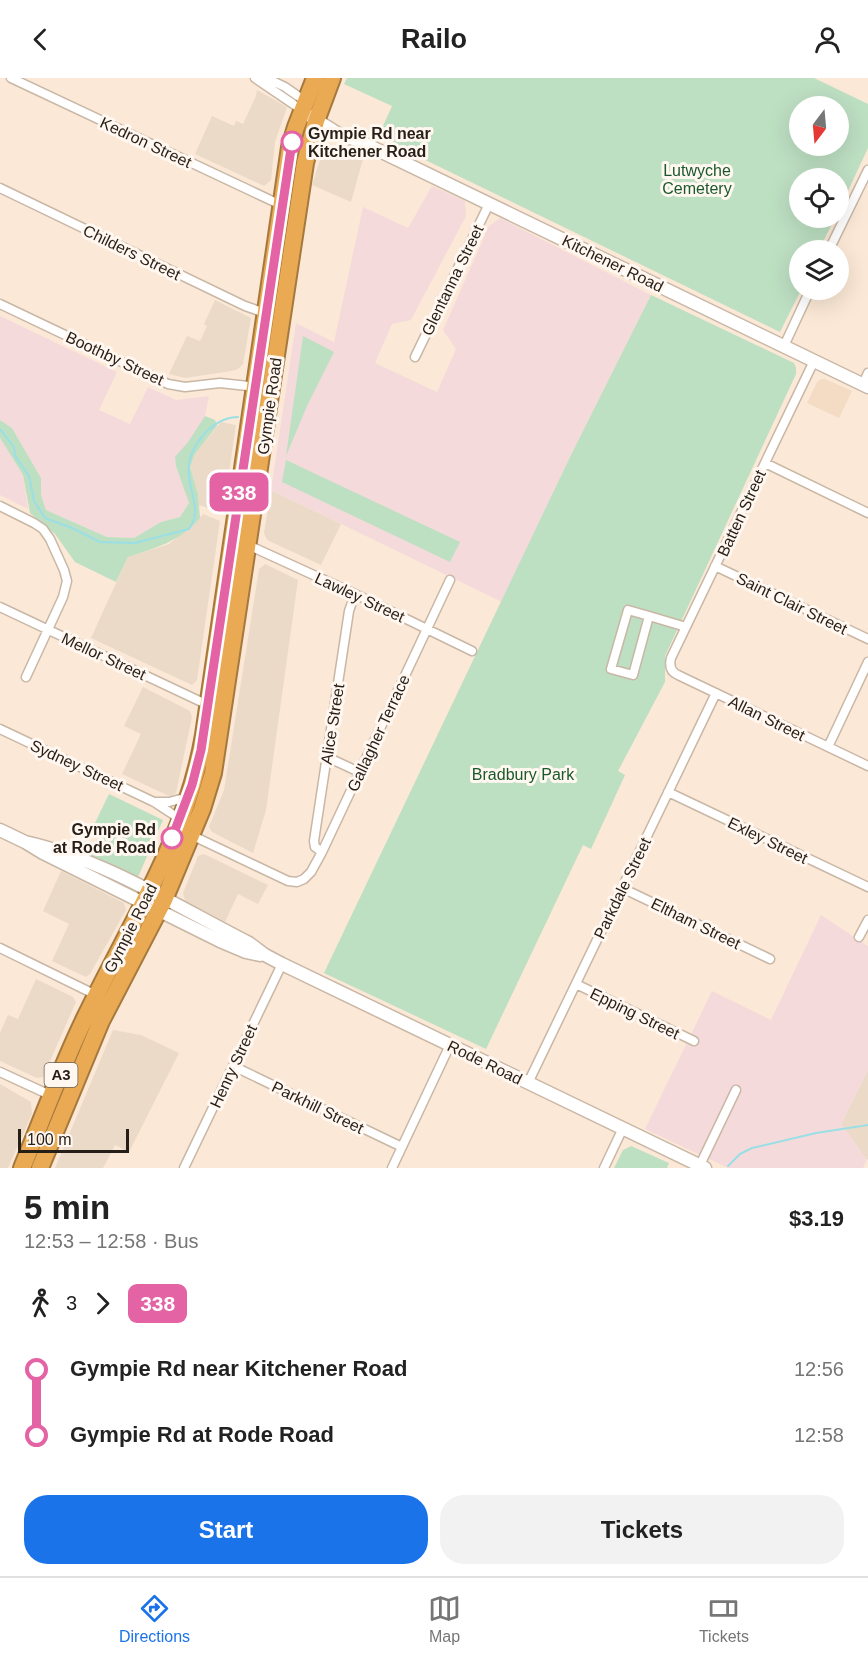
<!DOCTYPE html>
<html lang="en">
<head>
<meta charset="utf-8">
<style>
	:root { --surface:#fff; --page:#f2f2f2; --text:#222; --muted:#767676; --line:#e0e0e0; --accent:#1a73e8 }
	body { margin:0; font-family:Helvetica,sans-serif; background:var(--page); color:var(--text); height:100vh; display:flex; flex-direction:column; font-size:22px; white-space:nowrap }
	* { box-sizing:border-box; margin:0 }
	p { font-size:20px; color:var(--muted) }
	.icon { flex:none; width:33px; height:33px; fill:none; stroke:currentColor; stroke-width:2; stroke-linecap:round; stroke-linejoin:round }
	.map { position:relative; height:1090px; overflow:hidden }
	.sheet { display:flex; flex-direction:column; background:var(--surface); flex:1 }
	.sheet>* { flex:none }
	.badge { padding:0 12px; border-radius:9px; font-size:21px; line-height:39px }
	.needle { width:39px; rotate:196deg }
	.buttons { position:absolute; left:789px; top:18px; display:grid; gap:12px }
	.buttons a { display:grid; place-items:center; width:60px; height:60px; border-radius:50%; background:var(--surface); box-shadow:0 6px 24px #0002; font-size:30px }
	.scale { position:absolute; left:18px; bottom:15px; width:111px; box-sizing:border-box; padding-left:6px; border:3px solid #261f18; border-top:0; font-size:16px; line-height:21px; white-space:nowrap; color:#261f18; -webkit-text-stroke:4px #fff7f0; paint-order:stroke }
	.map>.badge { position:absolute; translate:-50% -50%; box-shadow:0 0 0 3px #fff }
	.legs { display:flex; align-items:center; gap:9px; height:66px; padding:0 24px; font-size:20px }
	.legs p { margin-inline-start:auto }
	.head { display:flex; align-items:center; justify-content:space-between; height:102px; padding:0 24px }
	h1 { font-size:33px; font-weight:800; line-height:45px }
	.action { display:flex; gap:12px; margin-top:auto; padding:12px 24px }
	.action a { flex:1; height:69px; border-radius:24px; background:var(--accent); color:#fff; font-size:24px; font-weight:800; line-height:69px; text-align:center }
	.action a+a { background:var(--page); color:var(--text) }
	ul { padding:0 24px; list-style:none }
	li { display:flex; align-items:center; gap:21px; height:66px; font-size:22px }
	li i { display:grid; place-items:center; width:9px; height:100%; margin:0 8px; background:currentColor }
	li i::after { content:''; width:15px; height:15px; margin:-8px; border:4px solid; border-radius:50%; background:var(--surface) }
	li p { margin-inline-start:auto }
	li:first-child i { background:linear-gradient(#0000 50%,currentColor 0) }
	li:last-child i { background:linear-gradient(currentColor 50%,#0000 0) }
	header { display:flex; justify-content:space-between; align-items:center; height:78px; padding:0 24px; background:var(--surface); font-size:27px; font-weight:800 }
	.menu { display:flex; justify-content:space-around; align-items:center; height:84px; border-top:2px solid var(--line); background:var(--surface); font-size:16px; color:var(--muted) }
	.menu a { display:grid; justify-items:center; gap:3px }
	.menu .active { color:var(--accent) }
	.map>svg:first-child { display:block }
	.commercial { fill:#ecdac9 }
	.industrial { fill:#f5dadb }
	.built { fill:#f4dbc4 }
	.green { fill:#bddfc2; fill-rule:evenodd }
	.lines { fill:none; stroke-linecap:round; stroke-linejoin:round }
	.stream { stroke:#9bdfe6; stroke-width:2 }
	.street-casing { stroke:#c9b7a6; stroke-width:11 }
	.secondary-casing { stroke:#c9b7a6; stroke-width:15 }
	.highway-casing { stroke:#a5793e; stroke-width:20 }
	.street { stroke:#fff; stroke-width:8 }
	.secondary { stroke:#fff; stroke-width:12 }
	.highway { stroke:#eaaa53; stroke-width:16 }
	.line-1-casing { stroke:#fff; stroke-width:14 }
	.line-1 { stroke:#e463a4; stroke-width:9 }
	.stop-1-dot { fill:#fff; stroke:#e463a4; stroke-width:3 }
	.labels { text-anchor:middle; stroke-width:6; stroke-linejoin:round; paint-order:stroke }
	.shield { fill:#fff7f0; stroke:#676059; stroke-width:1.5 }
	.shield-label { font-size:15px; font-weight:bold; fill:#261f18 }
	.stop-label { font-size:16px; font-weight:bold; fill:#261f18; stroke:#fff7f0; text-anchor:start }
	.street-label { font-size:16px; fill:#261f18; stroke:#fff7f0 }
	.park-label { font-size:16px; fill:#1a592b; stroke:#fff7f0 }
</style>
</head>
<body>
<header><svg class="icon" aria-label="back" viewBox="0 0 24 24"><path d="M15 5l-7 7 7 7"/></svg>Railo<svg class="icon" aria-label="person" viewBox="0 0 24 24"><circle cx="12" cy="8" r="4"/><path d="M4 21q1-7 8-7t8 7"/></svg></header>
<div class="map">
<svg width="868" height="1090" viewBox="0 0 868 1090">
	<rect width="100%" height="100%" fill="#fbe8d6"/>
	<path class="commercial" d="M257,12L287,29L275,64L271,102L264,108L195,76L212,38L234,48L236,43L243,46L256,18Z
		M329,71H344L363,81L351,124L312,107L320,82Z
		M215,222L251,240L243,286L238,291L231,293L185,300L169,296L187,258L200,263L207,248L204,246Z
		M221,344L236,347L223,435L199,427L198,416L190,389L195,376Z
		M271,412L341,446L321,487L267,462L264,455Z
		M203,436L220,443L197,602L192,607L91,560L128,479L169,466L184,454L189,452Z
		M265,486L298,502L266,732L253,775L212,754L209,749L224,712L259,491Z
		M143,609L190,633L192,639L176,715L171,718L167,717L122,696L141,656L124,648Z
		M204,776L268,807L258,826L238,816L225,844L185,823L183,815L198,778Z
		M61,793L124,825L126,832L90,896L86,899L52,883L69,846L43,833Z
		M36,901L73,919L76,924L43,999L37,1000L0,983V955L8,937L18,941Z
		M113,952L141,957L179,975L129,1074L115,1067L103,1090H55Z
		M868,992V1081L867,1082L841,1046Z
		M0,1006L31,1024L32,1036L8,1090H0Z"/>
	<path class="industrial" d="M432,108L465,123L466,138L411,242L392,246L375,285L437,314L456,271L443,252L489,148L500,140L651,217L570,379L502,524L271,412L296,245L334,264L363,129L408,150Z
		M0,238L117,294L99,332L130,346L148,309L176,322L209,318L205,338L179,392L189,425L180,439L161,444L134,460L107,459L46,432L41,417V400L12,350L0,342Z
		M0,360L23,397L28,431L0,417Z
		M821,837L868,868V992L841,1046L867,1082L863,1090H728L645,1051L712,913L771,942Z"/>
	<path class="built" d="M821,301H825L852,313L839,340L807,325L817,304Z"/>
	<path class="green" d="M347,0H814L868,26V70L839,132L838,100H800V140H835L819,172H800L801,212L780,254L378,59L392,28L344,6ZM800,28H838V68H800Z
		M651,217L794,285L796,290V296L665,578V604L618,693L625,697L591,771L583,767L486,971L324,895L570,379Z
		M303,258L334,274L307,328L286,378Z
		M205,338L215,342L217,348L195,376L190,389L198,416L200,440C179,464 158,469 128,479L116,504L75,484L55,456L30,435L23,397L0,360V342L12,350L41,400V417L46,432L107,459L134,460L161,444L180,439L189,425L176,388L175,379L188,364Z
		M286,382L460,464L450,484L282,404Z
		M109,716L163,742L138,799L90,778L99,756L94,747Z
		M631,1068L669,1085L667,1090H614L623,1072Z"/>
	<g class="lines">
		<path class="stream" d="M0,351L14,369L15,378L29,398L34,423L45,440L72,450L100,464L135,465L189,451C210,423 167,397 205,355C214,346 225,339 238,339
			M728,1088L740,1076L752,1070L816,1055L868,1047"/>
		<defs>
			<path id="street" d="M11,0L281,127
				M255,0L302,32
				M266,0L285,9L305,23
				M0,110L245,228L265,235
				M829,172L868,92
				M0,226L168,306L185,309L220,305L257,309
				M784,268L810,212
				M415,279L489,126
				M814,283L671,580C669,588 671,594 678,597L868,688
				M863,306L868,295
				M765,385L868,435
				M0,428L34,445L43,451L50,461L64,492L67,503L63,519L26,599
				M248,467L355,516L472,573
				M715,488L868,561
				M0,529L208,627
				M628,532L649,538L633,597L611,591Z
				M649,538L686,549
				M0,651L154,724L180,741
				M828,669L868,584
				M327,679L359,694
				M668,714L868,809
				M154,724H169L188,719
				M191,757L288,803L297,804L304,801L311,794L322,774L450,502
				M322,774L315,769L314,763L349,533L355,516
				M622,810L770,881
				M859,859L868,842
				M0,870L96,917
				M576,906L694,963
				M233,988L402,1069
				M0,994L52,1018
				M528,1005L716,615
				M700,1087L736,1012
				M184,1090L282,886
				M392,1090L450,967
				M604,1090L623,1050"/>
			<path id="secondary" d="M310,38L342,58L357,62L868,309
				M0,752L25,764L43,775L220,863L246,874L260,877
				M25,764C103,781 178,829 249,865L265,877L282,886L705,1090"/>
			<path id="highway" d="M22,1090C43,1040 62,987 86,938C130,847 187,758 204,657L290,69L296,49L315,0
				M40,1090L101,943L164,822L202,731L213,695L305,85L316,43L332,0"/>
		</defs>
		<use href="#street" class="street-casing"/>
		<use href="#secondary" class="secondary-casing"/>
		<use href="#highway" class="highway-casing"/>
		<use href="#street" class="street"/>
		<use href="#secondary" class="secondary"/>
		<use href="#highway" class="highway"/>
	</g>
	<g class="lines">
		<defs>
			<path id="line-1" d="M172,760L192,707L201,672L292,64"/>
		</defs>
		<use href="#line-1" class="line-1-casing"/>
		<use href="#line-1" class="line-1"/>
	</g>
	<g class="stop-1-dot">
		<circle cx="292" cy="64" r="10"/>
		<circle cx="172" cy="760" r="10"/>
	</g>
	<g class="labels">
		<rect class="shield" x="44.5" y="985" width="33" height="24" rx="4.5"/>
		<g class="shield-label">
			<text x="61" y="1002">A3</text>
		</g>
		<g class="stop-label">
			<text x="308" y="61">Gympie Rd near<tspan x="308" dy="18">Kitchener Road</tspan></text>
			<text x="156" y="757" text-anchor="end">Gympie Rd<tspan x="156" dy="18">at Rode Road</tspan></text>
		</g>
		<g class="street-label">
			<text transform="translate(146 64) rotate(25)" y="6">Kedron Street</text>
			<text transform="translate(132 174) rotate(26)" y="6">Childers Street</text>
			<text transform="translate(613 185) rotate(26)" y="6">Kitchener Road</text>
			<text transform="translate(452 202) rotate(-64)" y="6">Glentanna Street</text>
			<text transform="translate(115 280) rotate(25)" y="6">Boothby Street</text>
			<text transform="translate(269 328) rotate(-82)" y="6">Gympie Road</text>
			<text transform="translate(741 435) rotate(-65)" y="6">Batten Street</text>
			<text transform="translate(360 519) rotate(25)" y="6">Lawley Street</text>
			<text transform="translate(792 525) rotate(26)" y="6">Saint Clair Street</text>
			<text transform="translate(104 578) rotate(25)" y="6">Mellor Street</text>
			<text transform="translate(767 640) rotate(26)" y="6">Allan Street</text>
			<text transform="translate(332 646) rotate(-81)" y="6">Alice Street</text>
			<text transform="translate(378 655) rotate(-65)" y="6">Gallagher Terrace</text>
			<text transform="translate(77 687) rotate(25)" y="6">Sydney Street</text>
			<text transform="translate(768 762) rotate(26)" y="6">Exley Street</text>
			<text transform="translate(622 810) rotate(-64)" y="6">Parkdale Street</text>
			<text transform="translate(696 845) rotate(26)" y="6">Eltham Street</text>
			<text transform="translate(130 850) rotate(-63)" y="6">Gympie Road</text>
			<text transform="translate(635 935) rotate(26)" y="6">Epping Street</text>
			<text transform="translate(485 984) rotate(26)" y="6">Rode Road</text>
			<text transform="translate(233 988) rotate(-65)" y="6">Henry Street</text>
			<text transform="translate(318 1029) rotate(26)" y="6">Parkhill Street</text>
		</g>
		<g class="park-label">
			<text x="697" y="98">Lutwyche<tspan x="697" dy="18">Cemetery</tspan></text>
			<text x="523" y="702">Bradbury Park</text>
		</g>
	</g>
</svg>
<div class="buttons">
<a><svg class="needle" viewBox="-14 -14 28 28"><path d="M0-13l5 13h-10z" fill="#e53935"/><path d="M0 13l5-13h-10z" fill="#767676"/></svg></a>
<a><svg class="icon" aria-label="locate" viewBox="0 0 24 24"><circle cx="12" cy="12" r="6"/><path d="M12 2v4M12 18v4M2 12h4M18 12h4"/></svg></a>
<a><svg class="icon" aria-label="layers" viewBox="0 0 24 24"><path d="M12 4l9 5-9 5-9-5zM3 14l9 5 9-5"/></svg></a>
</div>
<div class="scale">100 m</div>
<b class="badge" style="left:239px;top:414px;background:#e463a4;color:#fff">338</b>
</div>
<section class="sheet">
<div class="head"><div><h1>5 min</h1><p>12:53 – 12:58 · Bus</p></div><b>$3.19</b></div>
<div class="legs"><svg class="icon" aria-label="walk" viewBox="0 0 24 24"><circle cx="13" cy="4" r="2"/><path d="M13 8l-2 6 4 7M11 14l-3 7M7 12l3-4h3l4 4"/></svg>3<svg class="icon" aria-label="forward" viewBox="0 0 24 24"><path d="M9 5l7 7-7 7"/></svg><b class="badge" style="background:#e463a4;color:#fff">338</b></div>
<ul>
<li><i style="color:#e463a4"></i><b>Gympie Rd near Kitchener Road</b><p>12:56</p></li>
<li><i style="color:#e463a4"></i><b>Gympie Rd at Rode Road</b><p>12:58</p></li>
</ul>
<div class="action"><a>Start</a><a>Tickets</a></div>
</section>
<nav class="menu">
<a class="active"><svg class="icon" aria-label="directions" viewBox="0 0 24 24"><path d="M12 3l9 9-9 9-9-9zM9 14v-3h6M13 9l2 2-2 2"/></svg>Directions</a>
<a><svg class="icon" aria-label="map" viewBox="0 0 24 24"><path d="M3 6l6-2 6 2 6-2v14l-6 2-6-2-6 2zM9 4v14M15 6v14"/></svg>Map</a>
<a><svg class="icon" aria-label="tickets" viewBox="0 0 24 24"><path d="M3 7h18v10H3zM15 7v10"/></svg>Tickets</a>
</nav>
</body>
</html>
